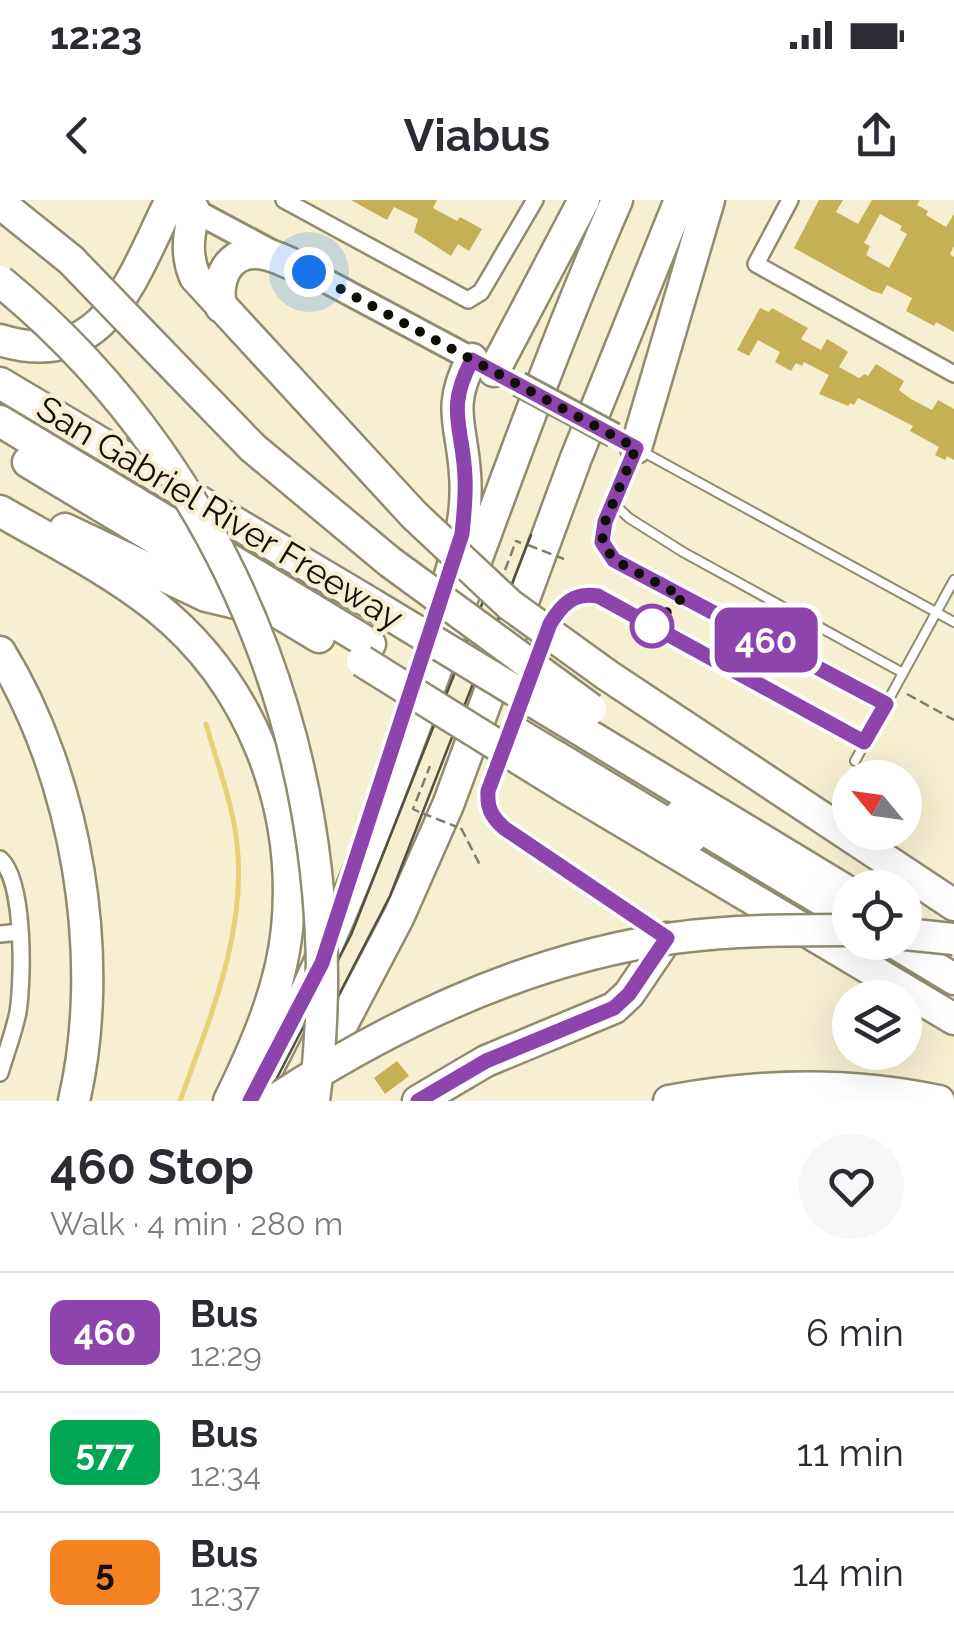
<!DOCTYPE html>
<html lang="en">
<head>
<meta charset="utf-8">
<style>
	:root { --surface:#fff; --page:#f7f7f7; --text:#2b2b33; --muted:#7c7c81; --line:#e1e1e2 }
	body { margin:0; font-family:Raleway,sans-serif; background:var(--page); color:var(--text); height:100vh; display:flex; flex-direction:column; font-size:38px; white-space:nowrap }
	* { box-sizing:border-box; margin:0 }
	p { font-size:32px; color:var(--muted) }
	.icon { flex:none; width:55px; height:55px; fill:none; stroke:currentColor; stroke-width:2; stroke-linecap:round; stroke-linejoin:round }
	.map { position:relative; height:901px; overflow:hidden }
	.details { display:flex; flex-direction:column; background:var(--surface); flex:1 }
	.details>* { flex:none }
	.badge { padding:0 20px; border-radius:15px; font-size:35px; line-height:65px }
	.needle { width:65px; rotate:299deg }
	.fabs { position:absolute; left:832px; top:560px; display:grid; gap:20px }
	.fabs a { display:grid; place-items:center; width:90px; height:90px; border-radius:50%; background:var(--surface); box-shadow:0 10px 40px #0002; font-size:50px }
	.you { position:absolute; width:50px; height:50px; margin:-25px; border:8px solid #fff; border-radius:50%; background:#1a73e8; box-shadow:0 0 0 15px #1a73e833 }
	.map>.badge { position:absolute; translate:-50% -50%; box-shadow:0 0 0 5px #fff }
	.round { display:grid; place-items:center; flex:none; width:105px; height:105px; border-radius:52px; background:var(--page) }
	.overview { display:flex; align-items:center; justify-content:space-between; height:170px; padding:0 50px }
	h1 { font-size:48px; font-weight:700; line-height:75px }
	ul { padding:0; list-style:none }
	li { display:flex; align-items:center; gap:30px; height:120px; padding:0 50px; border-top:2px solid var(--line) }
	li div { flex:1 }
	li b { display:block; font-size:38px }
	li em { font-style:normal }
	li .badge { min-width:110px; font-weight:700; text-align:center }
	.status { display:flex; justify-content:space-between; align-items:center; height:70px; padding:0 50px; background:var(--surface); direction:ltr }
	.status svg { height:28px; fill:currentColor }
	header { display:flex; justify-content:space-between; align-items:center; height:130px; padding:0 50px; background:var(--surface); font-size:45px; font-weight:700 }
	.map>svg:first-child { display:block }
	.lines { fill:none; stroke-linecap:round; stroke-linejoin:round }
	.stream { stroke:#e7d176; stroke-width:5 }
	.building { fill:#c6b055; fill-rule:evenodd }
	.service-casing { stroke:#918b70; stroke-width:12 }
	.minor-casing { stroke:#918b70; stroke-width:20 }
	.secondary-casing { stroke:#918b70; stroke-width:28 }
	.motorway-casing { stroke:#918b70; stroke-width:35 }
	.path { stroke:#817c69; stroke-width:2.5; stroke-dasharray:10 5; stroke-linecap:butt }
	.service { stroke:#fff; stroke-width:8 }
	.minor { stroke:#fff; stroke-width:15 }
	.secondary { stroke:#fff; stroke-width:22 }
	.motorway { stroke:#fff; stroke-width:30 }
	.tram { stroke:#544f41; stroke-width:2.5 }
	.secondary-bridge-casing { stroke:#918b70; stroke-width:28; stroke-linecap:butt }
	.motorway-bridge-casing { stroke:#918b70; stroke-width:35; stroke-linecap:butt }
	.path-bridge { stroke:#817c69; stroke-width:2.5; stroke-dasharray:10 5; stroke-linecap:butt }
	.secondary-bridge { stroke:#fff; stroke-width:22 }
	.motorway-bridge { stroke:#fff; stroke-width:30 }
	.line-casing { stroke:#fff; stroke-width:22 }
	.line { stroke:#8e44ad; stroke-width:15 }
	.walk { stroke:#110e05; stroke-width:10; stroke-dasharray:0 18 }
	.stop-dot { fill:#fff; stroke:#8e44ad; stroke-width:5 }
	.labels { text-anchor:middle; stroke-width:9; stroke-linejoin:round; paint-order:stroke }
	.street-label { font-size:35px; fill:#110e05; stroke:#f6efd2 }
</style>
</head>
<body>
<div class="status"><b>12:23</b><svg viewBox="0 0 49 12"><path d="M0 12V9h3v3zM5 12V6h3v6zM10 12V3h3v9zM15 12V0h3v12zM26 1h20v11H26zM47 4h2v5h-2z"/></svg></div>
<header><svg class="icon" aria-label="back" viewBox="0 0 24 24"><path d="M15 5l-7 7 7 7"/></svg>Viabus<svg class="icon" aria-label="share" viewBox="0 0 24 24"><path d="M12 15V3M7 8l5-5 5 5M5 13v7h14v-7"/></svg></header>
<div class="map">
<svg width="954" height="901" viewBox="0 0 954 901">
	<rect width="100%" height="100%" fill="#f6efd2"/>
	<g class="lines">
		<path class="stream" d="M180,901C209,820 247,732 237,644C233,604 217,563 206,524"/>
	</g>
	<path class="building" d="M351,0H437L433,8L457,21L460,17L482,29L469,51L458,44L451,56L414,32L418,19L394,7L387,20Z
		M819,0H843L836,12L858,24L872,0H920L917,5L928,11L926,15L946,27L954,14V46L950,54L954,57V132L936,122L934,126L906,111L912,98L887,85L882,94L872,91L794,48ZM880,14L902,26L900,30L907,34L889,68L866,55L870,46L864,43Z
		M760,108L769,112L772,108L808,128L801,139L821,150L827,139L842,148L848,152L839,167L859,178L865,174L868,176L876,164L904,181L899,190L911,199L932,210L938,200L954,209V260L947,256L945,260L935,255L939,247L910,231L913,226L886,212L858,198L854,205L850,203L848,206L819,194L829,175L804,162L802,166L796,163L791,171L775,162L780,152L758,140L749,156L737,150Z
		M397,861L409,876L385,894L374,878Z"/>
	<g class="lines">
		<defs>
			<path id="service" d="M614,304L629,318L683,352L903,473
				M549,427C560,406 573,392 598,396L864,543
				M886,504L615,361L602,342L603,331L636,248L954,422
				M501,558C493,579 484,595 492,617L655,730
				M855,561L954,380"/>
			<path id="minor" d="M284,0L468,100L481,92L535,0
				M790,0L756,64L954,174
				M0,659C25,681 23,779 18,812C14,832 6,853 0,873
				M0,734L20,732"/>
			<path id="secondary" d="M182,4L485,166"/>
			<path id="motorway" d="M194,10C189,35 185,53 195,77L414,315
				M221,107C216,83 225,53 255,53C273,53 292,65 309,72
				M0,140C106,173 132,77 171,0
				M157,149L253,248L390,362
				M494,171L584,0
				M0,183L372,404
				M0,221L370,444
				M636,248L709,0
				M28,262L319,437
				M0,311C52,341 108,369 155,406C252,483 299,608 287,729C281,789 255,848 229,901
				M65,329L206,396L248,406
				M450,375C460,342 468,310 465,274C462,224 446,208 472,159
				M0,452C77,577 107,758 74,901
				M607,475L954,705
				M587,534L850,693
				M570,565L691,638
				M563,586L954,819
				M680,615L850,717
				M893,742L954,779
				M315,876L399,716L448,605L576,258L680,0
				M250,901C317,781 367,654 415,526C481,350 542,172 617,0
				M418,901L486,861L614,808L629,794L667,738
				M669,901C758,884 850,882 939,901"/>
		</defs>
		<use href="#service" class="service-casing"/>
		<use href="#minor" class="minor-casing"/>
		<use href="#secondary" class="secondary-casing"/>
		<use href="#motorway" class="motorway-casing"/>
		<path class="path" d="M505,370L516,341L521,343
			M907,494L954,520
			M419,612L413,609L430,566
			M461,628L481,667"/>
		<use href="#service" class="service"/>
		<use href="#minor" class="minor"/>
		<use href="#secondary" class="secondary"/>
		<use href="#motorway" class="motorway"/>
		<path class="tram" d="M265,901L351,735L484,399
			M284,901L390,696L531,335"/>
		<defs>
			<path id="secondary-bridge" d="M519,184L614,235"/>
			<path id="motorway-bridge" d="M0,3L71,60L157,149
				M0,81C243,279 354,594 314,901
				M414,315L510,405L607,475
				M390,362L591,509
				M372,404L587,534
				M362,461L563,586
				M518,534L570,565
				M905,734L954,739
				M273,901C394,822 530,758 674,738C732,730 792,730 850,730"/>
		</defs>
		<use href="#secondary-bridge" class="secondary-bridge-casing"/>
		<use href="#motorway-bridge" class="motorway-bridge-casing"/>
		<path class="path-bridge" d="M528,345L564,359
			M422,613L457,627"/>
		<use href="#secondary-bridge" class="secondary-bridge"/>
		<use href="#motorway-bridge" class="motorway-bridge"/>
	</g>
	<g class="lines">
		<defs>
			<path id="line" d="M250,901L322,763L462,334C464,315 466,296 465,277C463,226 445,210 472,160L636,248L605,322L602,342L614,360L886,504L864,542L598,396C574,392 562,404 550,424L488,591C487,608 491,616 504,628L667,738L629,794L614,808L486,861L418,901"/>
		</defs>
		<use href="#line" class="line-casing"/>
		<use href="#line" class="line"/>
		<path class="walk" d="M309,72L636,248L605,322L602,342L614,360L683,397L652,426"/>
	</g>
	<circle class="stop-dot" cx="652" cy="426" r="20"/>
	<g class="labels">
		<g class="street-label">
			<text transform="translate(220 313) rotate(31)" y="12">San Gabriel River Freeway</text>
		</g>
	</g>
</svg>
<div class="fabs">
<a><svg class="needle" viewBox="-14 -14 28 28"><path d="M0-13l5 13h-10z" fill="#e53935"/><path d="M0 13l5-13h-10z" fill="#7c7c81"/></svg></a>
<a><svg class="icon" aria-label="locate" viewBox="0 0 24 24"><circle cx="12" cy="12" r="6"/><path d="M12 2v4M12 18v4M2 12h4M18 12h4"/></svg></a>
<a><svg class="icon" aria-label="layers" viewBox="0 0 24 24"><path d="M12 4l9 5-9 5-9-5zM3 14l9 5 9-5"/></svg></a>
</div>
<div class="you" style="left:309px;top:72px"></div>
<b class="badge" style="left:766px;top:440px;background:#8e44ad;color:#fff">460</b>
</div>
<section class="details">
<div class="overview"><div><h1>460 Stop</h1><p>Walk · 4 min · 280 m</p></div><a class="round"><svg class="icon" aria-label="heart" viewBox="0 0 24 24"><path d="M12 20l-8-8c-3-5 5-10 8-4 3-6 11-1 8 4z"/></svg></a></div>
<ul>
<li><span class="badge" style="background:#8e44ad;color:#fff">460</span><div><b>Bus</b><p>12:29</p></div><em>6 min</em></li>
<li><span class="badge" style="background:#00a651;color:#fff">577</span><div><b>Bus</b><p>12:34</p></div><em>11 min</em></li>
<li><span class="badge" style="background:#f58220;color:#111">5</span><div><b>Bus</b><p>12:37</p></div><em>14 min</em></li>
</ul>
</section>
</body>
</html>
